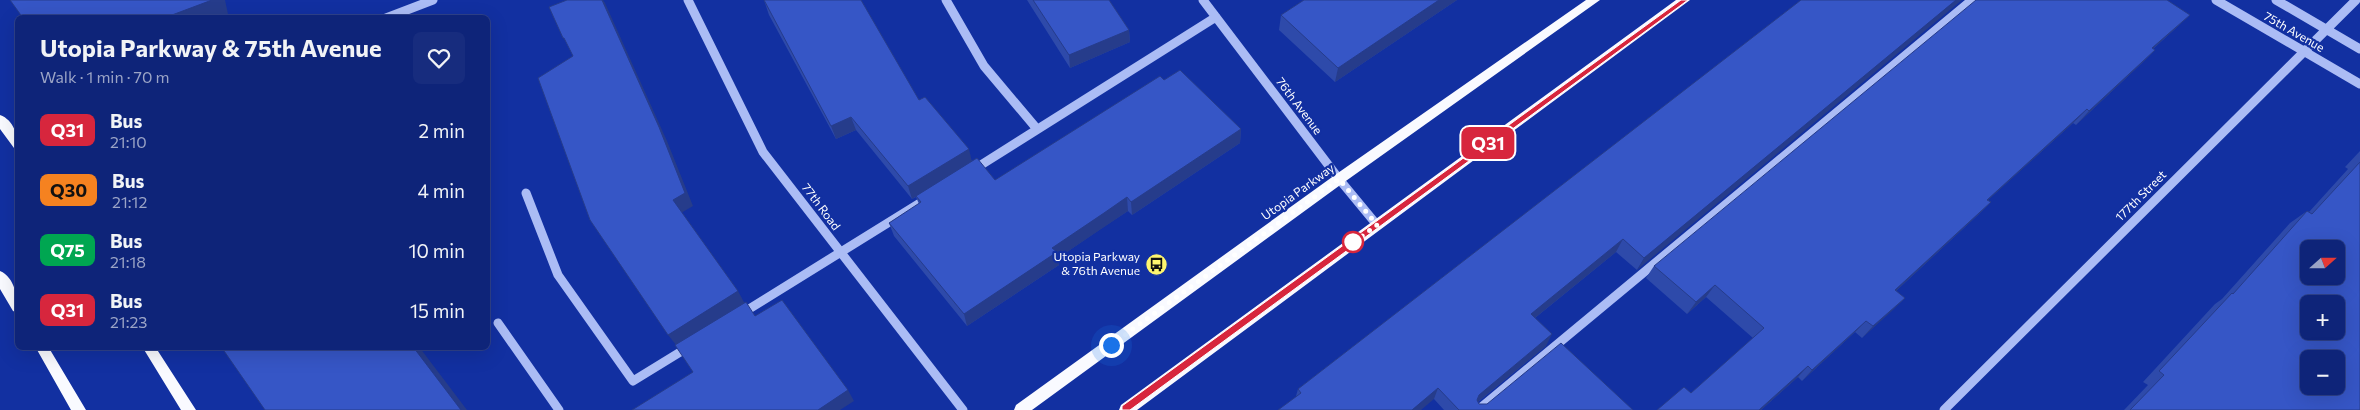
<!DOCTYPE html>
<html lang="en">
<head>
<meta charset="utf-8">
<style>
	:root { --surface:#0e2479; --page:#172c7e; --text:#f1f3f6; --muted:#9ba4c6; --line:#2e418a }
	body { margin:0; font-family:Commissioner,sans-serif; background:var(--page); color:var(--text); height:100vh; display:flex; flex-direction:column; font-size:19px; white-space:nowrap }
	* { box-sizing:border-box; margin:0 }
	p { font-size:16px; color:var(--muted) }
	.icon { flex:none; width:28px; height:28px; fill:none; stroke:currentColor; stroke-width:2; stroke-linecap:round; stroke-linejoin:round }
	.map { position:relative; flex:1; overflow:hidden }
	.side { position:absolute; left:15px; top:15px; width:475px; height:335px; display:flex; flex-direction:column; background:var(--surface); border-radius:8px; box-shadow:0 5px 20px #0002,0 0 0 1px var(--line) }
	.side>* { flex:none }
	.badge { padding:0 10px; border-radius:8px; font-size:18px; line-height:32px }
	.needle { width:32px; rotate:69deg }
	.controls { position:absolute; left:2300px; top:240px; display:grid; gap:10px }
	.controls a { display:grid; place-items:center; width:45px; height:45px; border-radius:8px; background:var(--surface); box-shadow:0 5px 20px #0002,0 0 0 1px var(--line); font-size:25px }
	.you { position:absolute; width:25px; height:25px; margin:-12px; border:4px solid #fff; border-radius:50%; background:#1a73e8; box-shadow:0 0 0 8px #1a73e833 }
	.map>.badge { position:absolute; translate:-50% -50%; box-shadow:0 0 0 2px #fff }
	.round { display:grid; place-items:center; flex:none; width:52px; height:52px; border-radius:8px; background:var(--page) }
	.head { display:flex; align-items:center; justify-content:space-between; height:85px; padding:0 25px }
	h1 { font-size:24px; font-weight:700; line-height:38px }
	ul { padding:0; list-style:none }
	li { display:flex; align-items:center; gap:15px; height:60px; padding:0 25px }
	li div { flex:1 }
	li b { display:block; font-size:19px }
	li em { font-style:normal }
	li .badge { min-width:55px; font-weight:700; text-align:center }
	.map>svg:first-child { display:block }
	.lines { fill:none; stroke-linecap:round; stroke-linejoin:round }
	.minor { stroke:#abbcf5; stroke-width:9 }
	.major { fill:#f9faff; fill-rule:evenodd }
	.wall { fill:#2e4aaa }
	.shaded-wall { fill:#263c8b }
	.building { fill:#3656c6; stroke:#263c8b; fill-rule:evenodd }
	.line { fill:#d7263d; stroke:#fff }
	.walk { stroke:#fff; stroke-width:5; stroke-dasharray:0 9 }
	.stop-dot { fill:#fff; stroke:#d7263d; stroke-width:2.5 }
	.labels { text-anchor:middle; stroke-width:4.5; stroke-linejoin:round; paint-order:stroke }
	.street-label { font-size:12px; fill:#fff; stroke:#1230a1 }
	.poi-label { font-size:12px; fill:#fff; stroke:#1230a1; text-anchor:end }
</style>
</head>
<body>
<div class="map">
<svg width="2360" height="410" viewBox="0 0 2360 410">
	<rect width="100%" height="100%" fill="#1230a1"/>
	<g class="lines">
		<path class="minor" d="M688,0L763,152L963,410
			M946,0L984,66L1037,129
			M1203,0L1339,179L1377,225
			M2216,0L2360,84
			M2276,0L2360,49
			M386,18L433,0
			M973,170L1216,17
			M526,193L558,275L633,381L690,346
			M741,314L928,198
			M498,323L559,410
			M1478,410L1972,0
			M1944,410L2356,0"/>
		<path class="major" d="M1586,0H1600L1343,183L1032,410H1014L1016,405L1335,175Z
			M1676,0H1690L1137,410H1119L1121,405Z
			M0,115C14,120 18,136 18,149L14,148L0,129Z
			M0,271C15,277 18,299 18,313L13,311L0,289Z
			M36,348H49L86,410H71Z
			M143,348H156L196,410H181Z"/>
	</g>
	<path class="wall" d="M764,0L919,100L972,161L995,180L1164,80L1241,129L1240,143L1132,215L1128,211L1105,226L1058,258L1059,265L967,326L894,236L889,223L919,204L916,197L912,199L856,130L836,139L769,15Z
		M1027,0H1109L1129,30L1130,42L1070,68Z
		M1304,0H1457L1335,82L1279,30L1281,15Z
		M1801,0L1637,270L1616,252L1535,318L1546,346L1478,402L1479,404L1633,410H1444L1434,399L1296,396L1298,389Z
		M2190,15L2175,29L2153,49L2155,50L2141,64L2076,125L2073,123L1988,200L1991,202L1978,215L1896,291L1905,298L1862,338L1855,332L1802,381L1798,377L1761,410H1657L1691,393L1753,338L1706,297L1687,314L1646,278L1654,266Z
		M2360,151V410H2124L2148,385L2143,382L2215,304L2222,299L2290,223L2307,211L2309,212L2348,169L2345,167Z"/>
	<path class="shaded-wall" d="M212,0H225L228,14L219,18H164Z
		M602,0H603L605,3L667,141L693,206L681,213L673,200Z
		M1439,0H1457L1335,82L1338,68Z
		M1956,0H1962L1637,270L1644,258Z
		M2190,15L2175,29L2138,62L2152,48Z
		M1129,30L1130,42L1070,68L1069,55Z
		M2155,50L2141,64L2076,125L2089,111Z
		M2087,109L2073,123L1975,212L1987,200Z
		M851,117L856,130L836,139L831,126Z
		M1241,129L1240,143L1132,215L1131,202Z
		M969,149L972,162L912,199L908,186Z
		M1127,197L1128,211L1058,258L1059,265L967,326L964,314L1052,248Z
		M1991,202L1978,215L1884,302L1895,290Z
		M1623,239L1616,252L1525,326L1531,314Z
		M1715,285L1706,297L1687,314L1696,302Z
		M738,291L745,304L677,346L668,335Z
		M1905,298L1893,310L1862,338L1873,326Z
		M1866,321L1855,332L1802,381L1812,370Z
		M1552,334L1546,346L1474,405L1479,395Z
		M414,348H420L467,410H461Z
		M1808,366L1798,377L1761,410H1759Z
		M1438,388L1434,399L1421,410H1412Z
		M848,390L854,401L840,410H818Z"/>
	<path class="building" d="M10,0H212L164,18H23Z
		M567,0H602L659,127L685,193L673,200L738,291L668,335L590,220L538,78L573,56L564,38H563L549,7Z
		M764,0H861L919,100L925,97L969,149L908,186L851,117L831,126Z
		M1033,0H1109L1129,30L1069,55Z
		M1304,0H1439L1338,68L1281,15Z
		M1801,0H1956L1644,258L1623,239L1531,314L1552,334L1479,395L1477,400L1479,404H1487L1561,343L1633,410H1459L1438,388L1412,410H1278L1301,393L1298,389Z
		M1976,0H2167L2190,15L2152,48L2155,50L2089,111L2087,109L1987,200L1991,202L1895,290L1905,298L1873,326L1866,321L1812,370L1808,366L1759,410H1657L1684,387L1691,393L1764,328L1715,285L1696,302L1654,266Z
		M1180,70L1241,129L1131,202L1127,197L1104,213L1052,248L1057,252L964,314L889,223L921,202L916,196L977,158L995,180L1160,76L1164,80Z
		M2360,162V410H2130L2164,375L2159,371L2232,293L2233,294L2307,211L2312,214ZM2309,249H2336V276H2309ZM2309,304H2336V331H2309ZM2309,359H2336V386H2309Z
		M782,300L848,390L818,410H632L693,372L675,345L746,302L755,316Z
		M222,348H414L461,410H265Z"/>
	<path class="line" d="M1681,0H1688L1130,410H1122V406Z"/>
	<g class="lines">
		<path class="walk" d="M1111,345L1339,179L1377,225L1346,248L1353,242"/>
	</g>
	<defs>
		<symbol id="bus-disc" viewBox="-11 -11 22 22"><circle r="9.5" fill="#fff66f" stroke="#1230a1"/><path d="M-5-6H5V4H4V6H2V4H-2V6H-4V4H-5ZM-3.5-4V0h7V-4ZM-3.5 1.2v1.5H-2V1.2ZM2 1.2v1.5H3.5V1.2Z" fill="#111"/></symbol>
	</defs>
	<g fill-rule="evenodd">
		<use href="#bus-disc" x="1144" y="252" width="25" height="25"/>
	</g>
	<circle class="stop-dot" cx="1353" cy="242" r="10"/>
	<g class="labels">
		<g class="street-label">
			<text transform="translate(2294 32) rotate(30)" y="4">75th Avenue</text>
			<text transform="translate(1299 106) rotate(53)" y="4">76th Avenue</text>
			<text transform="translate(1298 192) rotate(-36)" y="4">Utopia Parkway</text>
			<text transform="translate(2141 196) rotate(-45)" y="4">177th Street</text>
			<text transform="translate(821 207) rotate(53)" y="4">77th Road</text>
		</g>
		<g class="poi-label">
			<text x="1140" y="261">Utopia Parkway<tspan x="1140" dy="14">&amp; 76th Avenue</tspan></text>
		</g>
	</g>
</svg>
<div class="controls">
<a><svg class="needle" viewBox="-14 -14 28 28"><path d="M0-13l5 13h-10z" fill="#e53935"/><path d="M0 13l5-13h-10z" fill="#9ba4c6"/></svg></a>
<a>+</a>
<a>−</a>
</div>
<div class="you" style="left:1111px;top:345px"></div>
<b class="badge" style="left:1488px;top:143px;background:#d7263d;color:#fff">Q31</b>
<section class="side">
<div class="head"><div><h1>Utopia Parkway &amp; 75th Avenue</h1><p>Walk · 1 min · 70 m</p></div><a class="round"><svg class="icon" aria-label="heart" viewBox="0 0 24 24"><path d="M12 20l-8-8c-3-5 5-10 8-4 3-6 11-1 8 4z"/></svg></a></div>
<ul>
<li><span class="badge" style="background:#d7263d;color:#fff">Q31</span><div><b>Bus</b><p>21:10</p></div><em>2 min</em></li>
<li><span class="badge" style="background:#f58220;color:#111">Q30</span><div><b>Bus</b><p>21:12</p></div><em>4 min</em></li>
<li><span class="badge" style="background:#00a651;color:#fff">Q75</span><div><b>Bus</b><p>21:18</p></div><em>10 min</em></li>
<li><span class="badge" style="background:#d7263d;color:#fff">Q31</span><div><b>Bus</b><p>21:23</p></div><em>15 min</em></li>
</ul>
</section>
</div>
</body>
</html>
